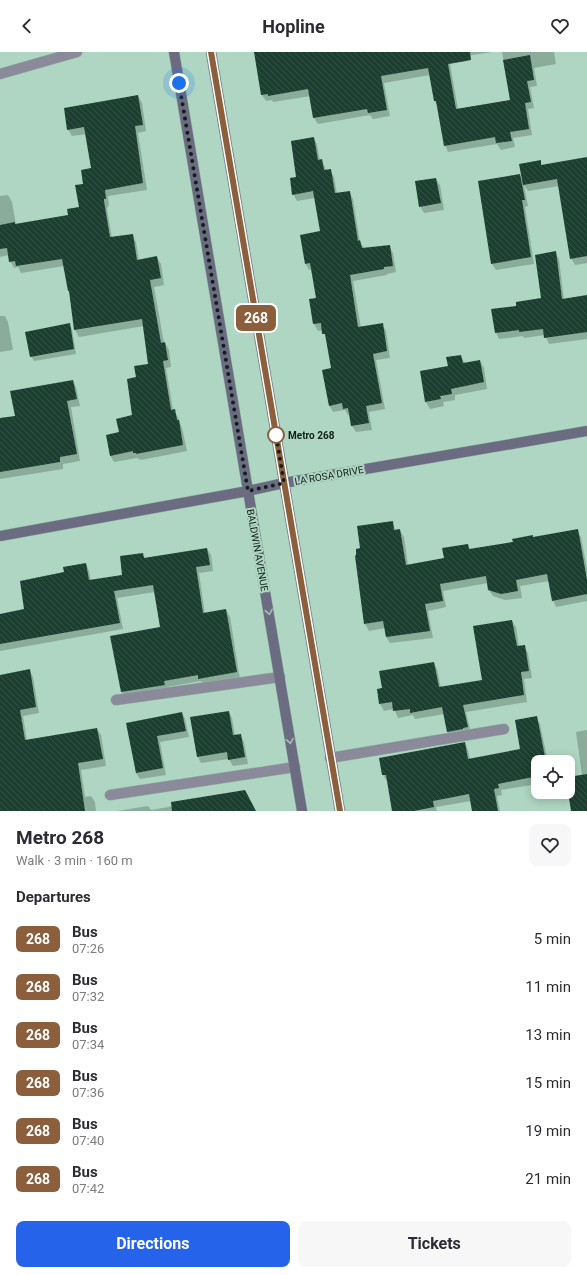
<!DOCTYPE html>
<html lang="en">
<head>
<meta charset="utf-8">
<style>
	:root { --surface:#fff; --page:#f7f7f7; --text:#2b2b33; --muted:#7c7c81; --accent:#2563eb }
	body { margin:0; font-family:Roboto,sans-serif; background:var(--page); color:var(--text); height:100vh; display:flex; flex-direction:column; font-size:15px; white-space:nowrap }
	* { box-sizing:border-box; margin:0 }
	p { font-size:13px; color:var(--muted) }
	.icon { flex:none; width:22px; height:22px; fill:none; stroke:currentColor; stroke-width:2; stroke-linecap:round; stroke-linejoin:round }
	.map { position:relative; height:759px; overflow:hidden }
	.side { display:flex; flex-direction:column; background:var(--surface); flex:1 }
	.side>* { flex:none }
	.badge { padding:0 8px; border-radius:6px; font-size:14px; line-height:26px }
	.controls { position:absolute; left:531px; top:703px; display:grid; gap:8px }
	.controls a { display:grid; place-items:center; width:44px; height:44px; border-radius:8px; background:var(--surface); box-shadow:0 2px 10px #0003; font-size:20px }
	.you { position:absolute; width:20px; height:20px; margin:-10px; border:3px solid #fff; border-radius:50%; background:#1a73e8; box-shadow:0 0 0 6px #1a73e833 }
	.map>.badge { position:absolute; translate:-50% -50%; box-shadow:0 0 0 2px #fff }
	h2 { padding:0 16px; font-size:15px; line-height:36px }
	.round { display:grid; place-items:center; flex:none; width:42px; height:42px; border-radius:8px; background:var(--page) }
	.summary { display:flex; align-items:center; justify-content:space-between; height:68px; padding:0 16px }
	h1 { font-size:19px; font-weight:700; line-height:30px }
	.primary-button { display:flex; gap:8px; margin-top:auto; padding:8px 16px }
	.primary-button a { flex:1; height:46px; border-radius:8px; background:var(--accent); color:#fff; font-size:16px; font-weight:700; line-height:46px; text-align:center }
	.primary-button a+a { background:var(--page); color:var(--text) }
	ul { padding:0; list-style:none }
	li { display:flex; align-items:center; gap:12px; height:48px; padding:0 16px }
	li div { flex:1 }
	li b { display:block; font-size:15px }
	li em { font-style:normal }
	li .badge { min-width:44px; font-weight:700; text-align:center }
	header { display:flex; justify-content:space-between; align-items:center; height:52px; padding:0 16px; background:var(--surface); font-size:18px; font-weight:700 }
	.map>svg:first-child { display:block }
	.shadow { fill:#0003 }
	.building { fill:url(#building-back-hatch) }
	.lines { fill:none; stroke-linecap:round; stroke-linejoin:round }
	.lane-casing { stroke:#8fb2a0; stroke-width:11 }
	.street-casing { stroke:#8fb2a0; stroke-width:11 }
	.secondary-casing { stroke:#8fb2a0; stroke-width:11 }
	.lane { stroke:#8a8a9a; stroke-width:10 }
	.street { stroke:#8a8a9a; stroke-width:10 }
	.secondary { stroke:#6b6b81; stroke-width:10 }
	.oneway { stroke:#a1c1b5 }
	.line-casing { stroke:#fff; stroke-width:9 }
	.line { stroke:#8b5e3c; stroke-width:6 }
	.walk { stroke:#112019; stroke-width:4; stroke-dasharray:0 7.2 }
	.stop-dot { fill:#fff; stroke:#8b5e3c; stroke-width:2 }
	.labels { text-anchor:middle; stroke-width:4; stroke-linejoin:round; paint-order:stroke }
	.stop-label { font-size:10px; font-weight:bold; fill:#112019; stroke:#aed6c2; text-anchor:start }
	.street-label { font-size:10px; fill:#112019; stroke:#aed6c2 }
</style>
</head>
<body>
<header><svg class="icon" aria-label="back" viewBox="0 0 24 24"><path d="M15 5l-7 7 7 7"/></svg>Hopline<svg class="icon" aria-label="heart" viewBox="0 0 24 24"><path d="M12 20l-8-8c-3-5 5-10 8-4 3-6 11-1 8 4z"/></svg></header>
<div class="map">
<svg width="587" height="759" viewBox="0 0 587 759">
	<defs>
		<pattern id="building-back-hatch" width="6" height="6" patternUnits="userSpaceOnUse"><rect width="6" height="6" fill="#1b3f30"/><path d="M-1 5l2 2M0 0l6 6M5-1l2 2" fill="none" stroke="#335245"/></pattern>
	</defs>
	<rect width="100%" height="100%" fill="#aed6c2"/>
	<path class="shadow" d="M268,0H492L466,4L467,9L450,12L458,57L511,48L502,0H554L556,12L534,16L537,34L530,35L534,56L528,57L532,83L513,86L515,95L501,98L497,92L448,100L445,93L438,56L435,49L430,23L384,31L390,64L373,67L370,63L318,72L314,66L311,44L273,50L272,48L266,49L262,43L255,2Z
		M138,44L142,51L146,79L138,81L147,138L108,144L109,154H108L107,157L112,186L132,183L136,190L139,208L157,206L161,212L164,233L154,235L164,291H165L169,298L171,315L166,316L173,358L178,365L182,376L187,399L141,408L137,406L114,410L110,403L120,381L133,364L138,326L150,313L144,274L79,285L75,278L70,241L64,214L21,221L18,215L14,216L10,209L9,203L0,205V144L8,143L12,150L16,173L69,164L80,156L84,133L92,117L87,82L72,84L68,77Z
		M313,86L317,92L320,109H322L325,115L326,119L330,118L334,125L337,142L349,140L353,147L360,190L364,196L389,194L393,201L396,220L387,222V223L353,229L361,276L382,272L386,279L390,306L376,308L385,357L369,360L372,378L356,380L352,374L350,362L348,363L345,358L333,360L329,353L332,317L327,288L323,278L318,279L314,272L310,248L317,247L312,217L309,218L305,211L321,180L315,146L297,149L293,142L297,126Z
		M587,106V211L575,213L571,206L559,134L528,139L524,133L528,154L525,155L534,212L496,218L492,212L520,123L523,128L540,110L542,114Z
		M436,127L440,133L444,158L424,161L420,154Z
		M555,201L559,207L564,248L587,244V287L549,292L545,283L524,286L523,284L499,287L496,281L517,254L542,247Z
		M0,264H5L8,270L13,298L0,300Z
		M69,272L72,277L76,302L34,309L31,304Z
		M461,304L465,312L480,309L484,316L487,337L455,343V348L443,350L444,354L430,357L426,350L421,319L449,315Z
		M73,329L76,335L80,354L71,355L80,409L63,412V417L0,427V367L16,365Z
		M392,470L396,479H400L404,485L408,513L445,507L468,493L470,498L577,478L581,485L587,517V549L556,555L553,548L549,529L520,534L522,546L505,548L493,544L489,538L488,531L443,539L446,555L428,559L433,586L390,591L386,585L385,576L369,579L365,572L356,504L362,497Z
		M207,497L211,503L213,519L199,521L205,562L226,558L230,565L240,627L203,633L201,629L167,635L168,639L125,646L122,640L161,576L155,540L117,546L123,577L0,599V563L25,558L65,521L86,512L89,519L91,529L123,524L142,502L145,506Z
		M512,569L516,575L519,595L524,594L528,601L532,626L524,627L527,650L466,660L471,681L451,686L448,680L445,662L415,667L413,663L398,666L394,657L384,659L380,652L378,638L434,611L437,617L441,636L483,629Z
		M29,618L33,625L39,661L23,664L27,689L97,677L101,683L106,714L81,718L85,745L91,744L95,750L96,759H0V624Z
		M229,660L232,666L235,684L240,683L244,690L248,712L233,714L229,707L201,711L198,705Z
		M182,661L185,667L189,685L160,690L166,723L140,727L136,721L128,672Z
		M536,665L540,672L548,710H538V732L501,738L502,743L497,744L500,759H473L471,749L436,755L437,759H393L388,729H387L383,723L465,691L468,698L470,707L521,698Z
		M587,678V759H572L568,736V726L582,723L576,680Z
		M197,750L255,759H117L148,754L151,758Z"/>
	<path class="building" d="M254,0H470L471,8L448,12L456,57L510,48L503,8L530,3L534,28L527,29L531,50L525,51L529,77L510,80L512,89L496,91L495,85L444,94L436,49H434L428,16L381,24L387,58L368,61L367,57L313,66L308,37L268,44V42L261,43Z
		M138,43L143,73L135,74L143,131L105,138L106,147H104V149L110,185L133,182L137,208L157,204L161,226L150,228L161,291L165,290L168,308L163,309L171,358L175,357L177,368H179L183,393L136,402V401H133V399L110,404L106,383L119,380L116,367L132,363L127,327L136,325L134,314L148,312L142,267L74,278L69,239H68L62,207L16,214L15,209L9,210L7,196L0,197V173L15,170V172L68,163L67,157L79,155L75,133L83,132L81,118L91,116L84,75L67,78L64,56Z
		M314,85L318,108L322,107L324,118L331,117L335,141L350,139L358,189L360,188L362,196L390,193L393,214L384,215V217L350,223L358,275L383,271L387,299L373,302L382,351L366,354L369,371L351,374L348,356L343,357L342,351L329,354L322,318L331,316L325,282H322L321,271L313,272L309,247L316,246L310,211L305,212L300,183L320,179L313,139L292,143L290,126L296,125L291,89Z
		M587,105V204L570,207L557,127L523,133L519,112L541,108V113Z
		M520,122L525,148H522L531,205L491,212L478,129Z
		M436,126L441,151L419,155L415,129Z
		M556,199L562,247L587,243V280L544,286L543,277L519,280V278L495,281L491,257L516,254V250L541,246L535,203Z
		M70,271L74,297L30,305L25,280Z
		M461,303L463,311L480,308L484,330L451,337L452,342L440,344L441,347L425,350L420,319L448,314L446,305Z
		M73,328L77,347L67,349L77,402L60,405V410L0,420V366L15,364L10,339Z
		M393,469L394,478L400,477L406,513L444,506L442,496L468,492L469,497L513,490L512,487L533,483V485L578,477L587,528V542L552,549L547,522L516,528L518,539L501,542L488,538L486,524L440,532L443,549L425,552L430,579L386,585L383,569L364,572L355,504L356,503V497L360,496L357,474Z
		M207,496L210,513L196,515L203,561L226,557L237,620L198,627V623L164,629L165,633L121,640L110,584L160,575L153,533L114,539L120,571L0,592V562L24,557L20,529L64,520L63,515L86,511L89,528L122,523L120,504L143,501L144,506Z
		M512,568L517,594L525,593L529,619L521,620L524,643L463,653L468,675L463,676V677L447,680L442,655L410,661V657L393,659L392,650L379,652L377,637L382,636L379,619L434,610L439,635L482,628L473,574Z
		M30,617L36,655L20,658L25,688L97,676L103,707L78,711L85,759H0V623Z
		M229,659L233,683L241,682L245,705L228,708L227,700L197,705L190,665Z
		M182,660L186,679L157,684L163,716L136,721L126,671Z
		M537,664L546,710H538V724L498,732L499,736L494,737L498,759H472L469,742L433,749L434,755L414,759H392L386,723H382L379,706L465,690L468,707L520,697L515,668Z
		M587,722V759H571L568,740V725Z
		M245,738L256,759H172L171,750Z"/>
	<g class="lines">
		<defs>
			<path id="lane" d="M116,648L280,625
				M330,706L504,677
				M110,743L295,715"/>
			<path id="street" d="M0,22L77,0"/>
			<path id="secondary" d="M174,0L302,759
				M211,0L340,759
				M0,484L248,439L284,431L587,379"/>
		</defs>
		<use href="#lane" class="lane-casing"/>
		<use href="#street" class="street-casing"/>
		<use href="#secondary" class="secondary-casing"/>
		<use href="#lane" class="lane"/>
		<use href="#street" class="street"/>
		<use href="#secondary" class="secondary"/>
	</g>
	<defs><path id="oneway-chevron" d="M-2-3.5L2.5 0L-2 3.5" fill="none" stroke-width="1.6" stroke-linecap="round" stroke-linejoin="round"/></defs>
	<g class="oneway">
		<use href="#oneway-chevron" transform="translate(269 560) rotate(80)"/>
		<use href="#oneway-chevron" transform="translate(290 689) rotate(80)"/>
	</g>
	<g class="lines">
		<defs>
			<path id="line" d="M211,0L340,759"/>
		</defs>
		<use href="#line" class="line-casing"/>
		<use href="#line" class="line"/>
		<path class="walk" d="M179,31L248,439L284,431L276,383"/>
	</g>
	<circle class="stop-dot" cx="276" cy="383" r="8"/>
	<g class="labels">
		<g class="stop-label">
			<text x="288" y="387">Metro 268</text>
		</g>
		<g class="street-label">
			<text transform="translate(329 423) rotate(-10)" y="4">LA ROSA DRIVE</text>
			<text transform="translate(258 498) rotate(80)" y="4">BALDWIN AVENUE</text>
		</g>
	</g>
</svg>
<div class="controls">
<a><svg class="icon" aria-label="locate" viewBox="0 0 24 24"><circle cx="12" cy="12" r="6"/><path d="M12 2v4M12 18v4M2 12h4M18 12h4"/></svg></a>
</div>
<div class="you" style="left:179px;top:31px"></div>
<b class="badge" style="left:256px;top:266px;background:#8b5e3c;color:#fff">268</b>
</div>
<section class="side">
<div class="summary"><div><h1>Metro 268</h1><p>Walk · 3 min · 160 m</p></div><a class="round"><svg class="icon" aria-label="heart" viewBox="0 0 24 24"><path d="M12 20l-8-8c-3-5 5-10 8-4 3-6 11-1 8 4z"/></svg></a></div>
<h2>Departures</h2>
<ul>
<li><span class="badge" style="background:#8b5e3c;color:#fff">268</span><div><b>Bus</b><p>07:26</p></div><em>5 min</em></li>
<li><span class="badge" style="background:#8b5e3c;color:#fff">268</span><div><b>Bus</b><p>07:32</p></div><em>11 min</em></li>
<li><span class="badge" style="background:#8b5e3c;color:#fff">268</span><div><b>Bus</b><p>07:34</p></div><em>13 min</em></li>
<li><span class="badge" style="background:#8b5e3c;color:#fff">268</span><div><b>Bus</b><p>07:36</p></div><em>15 min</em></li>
<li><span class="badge" style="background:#8b5e3c;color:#fff">268</span><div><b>Bus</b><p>07:40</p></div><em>19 min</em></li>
<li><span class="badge" style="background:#8b5e3c;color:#fff">268</span><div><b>Bus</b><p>07:42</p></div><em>21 min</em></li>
</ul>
<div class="primary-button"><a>Directions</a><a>Tickets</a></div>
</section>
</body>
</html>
